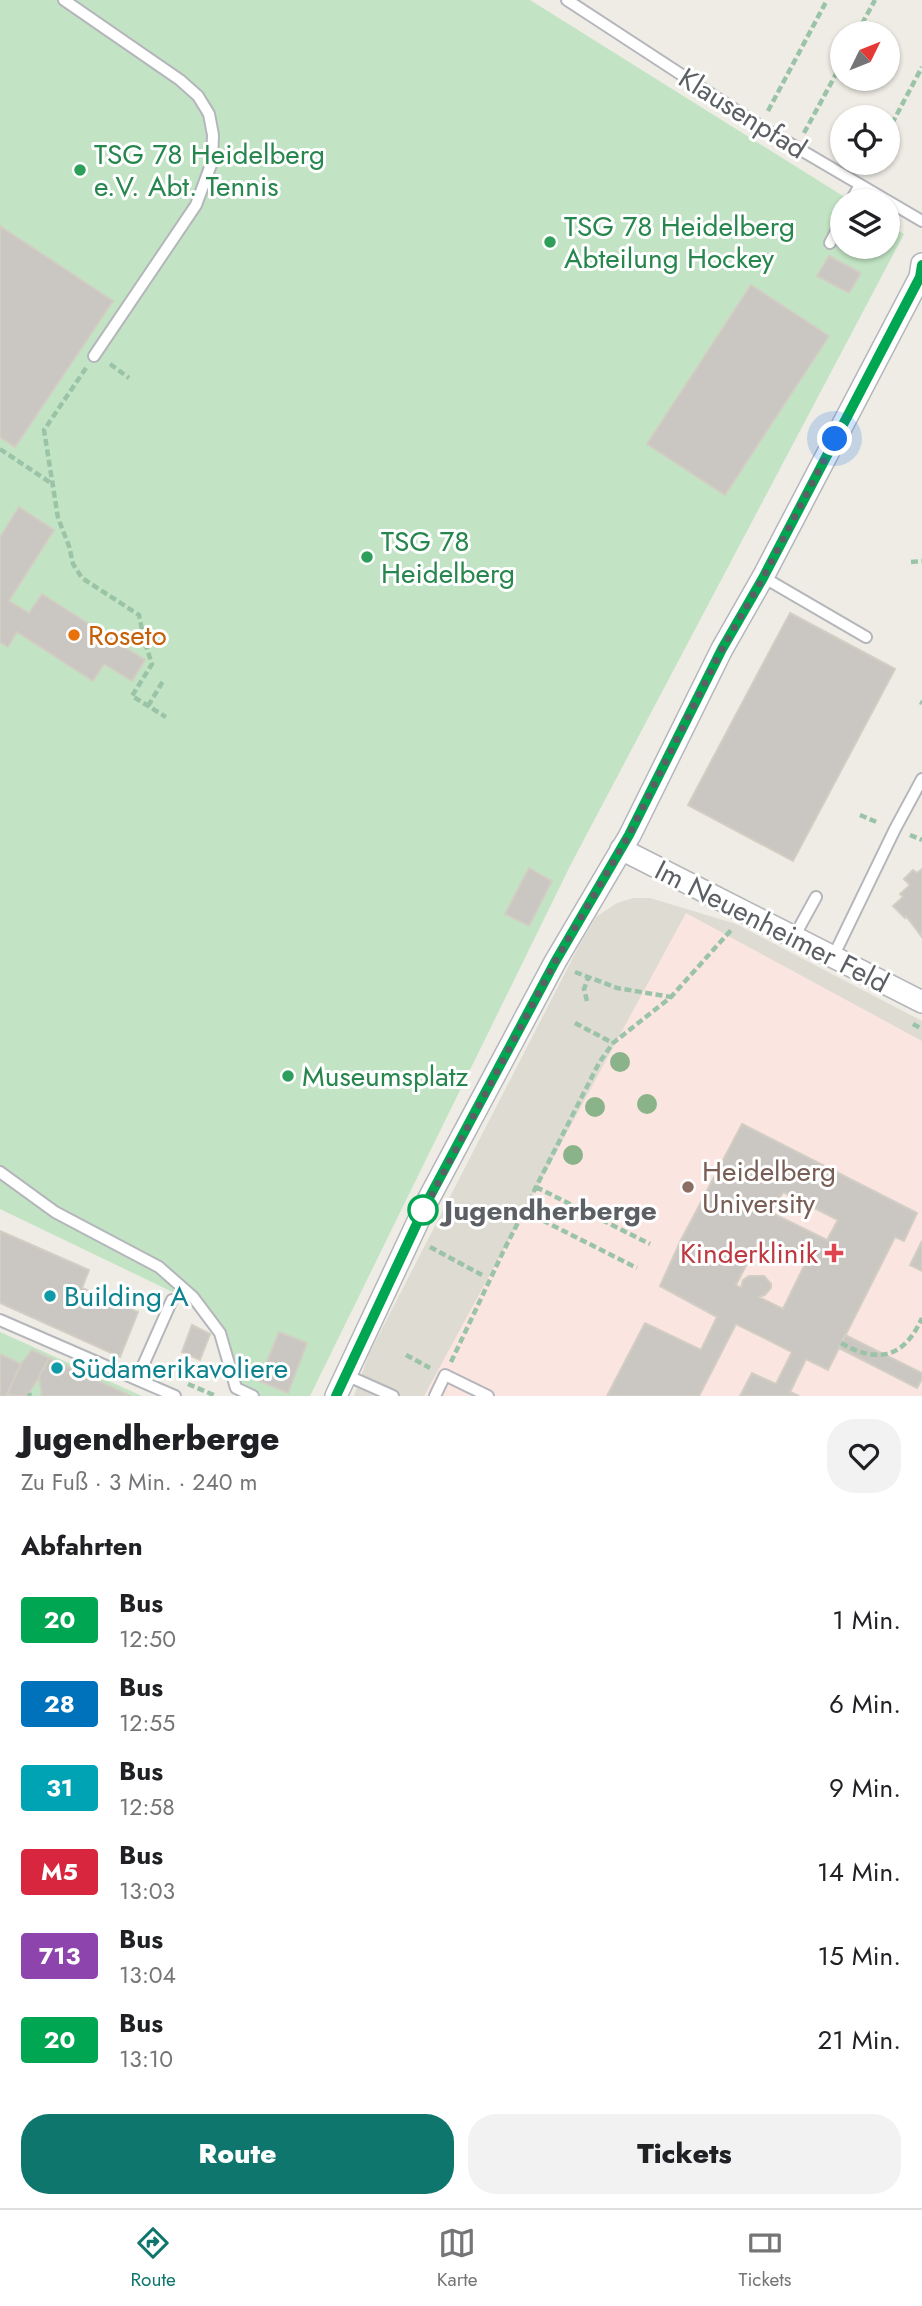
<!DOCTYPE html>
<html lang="de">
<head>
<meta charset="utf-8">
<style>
	:root { --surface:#fff; --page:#f2f2f2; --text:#202124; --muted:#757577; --line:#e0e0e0; --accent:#0f766e }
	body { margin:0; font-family:Jost,sans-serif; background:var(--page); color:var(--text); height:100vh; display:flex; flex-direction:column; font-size:26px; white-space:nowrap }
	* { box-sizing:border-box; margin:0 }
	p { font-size:23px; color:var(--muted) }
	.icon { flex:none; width:38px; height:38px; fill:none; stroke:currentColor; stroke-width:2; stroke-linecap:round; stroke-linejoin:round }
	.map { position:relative; height:1396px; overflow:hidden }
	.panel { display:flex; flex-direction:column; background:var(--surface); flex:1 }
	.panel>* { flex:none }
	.badge { padding:0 14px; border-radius:5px; font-size:24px; line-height:46px }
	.needle { width:46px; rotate:47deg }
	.tools { position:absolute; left:830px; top:21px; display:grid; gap:14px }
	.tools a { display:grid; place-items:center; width:70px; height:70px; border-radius:50%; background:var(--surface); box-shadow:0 2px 5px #0004; font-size:35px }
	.you { position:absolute; width:35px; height:35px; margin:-18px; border:5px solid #fff; border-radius:50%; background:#1a73e8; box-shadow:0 0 0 10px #1a73e833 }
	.map>.badge { position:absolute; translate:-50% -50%; box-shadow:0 0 0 4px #fff }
	h2 { padding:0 21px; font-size:26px; line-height:63px }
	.round { display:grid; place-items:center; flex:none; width:74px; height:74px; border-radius:28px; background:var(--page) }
	.head { display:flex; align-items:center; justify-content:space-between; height:119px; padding:0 21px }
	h1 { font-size:33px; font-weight:800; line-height:52px }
	.cta { display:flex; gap:14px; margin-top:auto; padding:14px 21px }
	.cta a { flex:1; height:80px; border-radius:28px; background:var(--accent); color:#fff; font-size:28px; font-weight:800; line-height:80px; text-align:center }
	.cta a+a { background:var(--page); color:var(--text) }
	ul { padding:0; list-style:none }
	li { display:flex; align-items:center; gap:21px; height:84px; padding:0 21px }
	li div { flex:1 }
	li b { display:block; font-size:26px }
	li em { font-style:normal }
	li .badge { min-width:77px; font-weight:700; text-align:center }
	.tab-bar { display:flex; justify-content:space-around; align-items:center; height:98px; border-top:2px solid var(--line); background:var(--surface); font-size:19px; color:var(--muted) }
	.tab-bar a { display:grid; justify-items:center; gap:4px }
	.tab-bar .selected { color:var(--accent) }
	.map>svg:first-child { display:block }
	.education { fill:#dedbd2 }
	.medical { fill:#fae5e1 }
	.green { fill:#c2e4c4 }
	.building { fill:#cac6c1; stroke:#d2cec3; stroke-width:2; fill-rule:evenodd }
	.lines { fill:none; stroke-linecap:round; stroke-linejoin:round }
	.lane-casing { stroke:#b5b6bb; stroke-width:14 }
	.street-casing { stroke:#b5b6bb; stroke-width:24 }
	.path { stroke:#9ac3a8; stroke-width:4.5; stroke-dasharray:7 3.5; stroke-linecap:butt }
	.lane { stroke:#fff; stroke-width:10 }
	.street { stroke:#fff; stroke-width:21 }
	.tree { fill:#8bb38a }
	.line-casing { stroke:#fff; stroke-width:16 }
	.line { stroke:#00a651; stroke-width:10 }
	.walk { stroke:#5c5f64; stroke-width:7; stroke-dasharray:0 12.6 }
	.leisure-dot { fill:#2e9e5b; stroke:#fff; stroke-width:2.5 }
	.food-dot { fill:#e8710a; stroke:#fff; stroke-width:2.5 }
	.education-dot { fill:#8d6e63; stroke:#fff; stroke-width:2.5 }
	.stop-dot { fill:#fff; stroke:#00a651; stroke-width:3.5 }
	.health-dot { fill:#e0444e; stroke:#fff; stroke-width:2.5 }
	.culture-dot { fill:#0f9aa8; stroke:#fff; stroke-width:2.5 }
	.labels { text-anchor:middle; stroke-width:6; stroke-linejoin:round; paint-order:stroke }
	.street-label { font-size:28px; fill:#5c5f64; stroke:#fff }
	.leisure-label { font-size:28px; fill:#27864d; stroke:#fff; text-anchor:start }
	.food-label { font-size:28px; fill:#c56008; stroke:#fff; text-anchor:start }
	.education-label { font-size:28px; fill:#785e54; stroke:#fff; text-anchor:start }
	.stop-label { font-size:28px; font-weight:bold; fill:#5c5f64; stroke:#fff; text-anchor:start }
	.health-label { font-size:28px; fill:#be3a42; stroke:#fff; text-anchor:end }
	.culture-label { font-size:28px; fill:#0d838f; stroke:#fff; text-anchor:start }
</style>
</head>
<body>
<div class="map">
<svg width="922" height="1396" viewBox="0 0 922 1396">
	<rect width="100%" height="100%" fill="#eeece4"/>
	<path class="education" d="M633,898H650L736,924L922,1021V1396H354L369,1354L579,946L596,917L617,903Z"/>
	<path class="medical" d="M686,913L922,1041V1396H424Z"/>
	<path class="green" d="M0,0H530L851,201H842V247H887V224L904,234L570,866L310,1396H241L232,1392L216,1338L187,1299L0,1209Z
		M0,1332L142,1396H0Z"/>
	<path class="building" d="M0,226L113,301L15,447L0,437Z
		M829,256L861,273L849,293L817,276Z
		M751,285L829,336L725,495L647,444Z
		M19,507L54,530L9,601L29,613L42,594L145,660L132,681L104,664L93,681L17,632L8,647L0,642V537Z
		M790,613L895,669L793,861L688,805Z
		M529,868L552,881L529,926L505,914Z
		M922,869V937L906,916L905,918L893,906L903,897L900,894L910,885L904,879L913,870L917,873Z
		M742,1124L917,1213L904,1241L895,1237L828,1370L806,1359L790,1392L799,1396H740L752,1373L776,1384L792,1352L736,1324L699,1396H607L645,1323L701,1350L717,1317L660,1286L680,1242ZM783,1192L838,1220L827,1240L772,1213ZM758,1242L805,1264L783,1309L759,1297L765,1295L771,1288V1284L764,1276H749L743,1280L741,1288L736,1285Z
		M0,1231L89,1270L82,1288L138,1312L120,1357L0,1303Z
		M922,1241V1271L910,1265Z
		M192,1325L210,1334L200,1360L182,1352Z
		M279,1332L307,1343L288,1393L259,1381Z
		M845,1335L922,1373V1379L917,1388L839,1348Z
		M32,1350L49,1358L39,1377L27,1396L7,1395L21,1364Z
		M0,1354L21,1364L6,1396H0Z
		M49,1358L131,1396H42L39,1377Z"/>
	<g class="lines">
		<defs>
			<path id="lane" d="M64,0L180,80L198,96L209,114L213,135L212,162L196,205L94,356
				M567,0L760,126L922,221
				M851,201L860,185
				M830,243L842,220
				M763,577L866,637
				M794,937L816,897
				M833,957L895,829L922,779
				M0,1172L55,1212L159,1267L193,1297L220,1333L236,1388L253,1396
				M0,1320L175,1396
				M346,1375L393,1396
				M137,1379L172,1300
				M435,1396L445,1375L488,1396"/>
			<path id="street" d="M621,849L922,1002
				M336,1396L428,1200L555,962L630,835L722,649L763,577L920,277L922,264"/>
		</defs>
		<use href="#lane" class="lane-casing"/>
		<use href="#street" class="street-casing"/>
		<path class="path" d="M857,33L875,0
			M768,111L827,0
			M804,133L842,63
			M887,133L922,67
			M110,364L129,378
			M86,368L44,430L58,518L69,546L73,564L82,578L139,615L144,640L152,664L132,696L166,717
			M0,449L51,483
			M911,562L922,561
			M920,702L922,703
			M148,706L163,681
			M860,815L879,823
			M910,835L922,840
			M575,972L617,988L671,997
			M587,1001L584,989L588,978
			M575,1023L613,1043
			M913,1024L922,1029
			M536,1187L650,1244
			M524,1211L637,1268
			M430,1247L482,1275
			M841,1343C878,1364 904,1358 922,1318
			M406,1355L430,1368
			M451,1362L504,1250L599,1063L613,1043L671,997L732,929
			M188,1384L216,1396
			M29,1393L30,1396"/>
		<use href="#lane" class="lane"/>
		<use href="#street" class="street"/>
	</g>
	<g class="tree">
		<circle cx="620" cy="1062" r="10"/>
		<circle cx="647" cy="1104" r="10"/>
		<circle cx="595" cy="1107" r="10"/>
		<circle cx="573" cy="1155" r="10"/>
	</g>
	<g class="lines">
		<defs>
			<path id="line" d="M336,1396L428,1200L555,962L629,835L722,649L763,578L920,277L922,265"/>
		</defs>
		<use href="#line" class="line-casing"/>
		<use href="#line" class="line"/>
		<path class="walk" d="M423,1210L419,1219L555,962L629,835L722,649L763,578L835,439"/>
	</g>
	<g class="leisure-dot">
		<circle cx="80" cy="170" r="7"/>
		<circle cx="550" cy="242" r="7"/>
		<circle cx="367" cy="557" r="7"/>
		<circle cx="288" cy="1076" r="7"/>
	</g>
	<circle class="food-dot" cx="74" cy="635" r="7"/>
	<circle class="education-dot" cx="688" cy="1187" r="7"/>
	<circle class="stop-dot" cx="423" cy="1210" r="14"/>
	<path class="health-dot" d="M830.5 1242.5h7v7h7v7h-7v7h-7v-7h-7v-7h7z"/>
	<g class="culture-dot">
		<circle cx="50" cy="1296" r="7"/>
		<circle cx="57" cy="1368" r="7"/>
	</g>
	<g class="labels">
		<g class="street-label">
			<text transform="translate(743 113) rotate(32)" y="10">Klausenpfad</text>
			<text transform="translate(772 926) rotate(27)" y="10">Im Neuenheimer Feld</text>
		</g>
		<g class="leisure-label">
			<text x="94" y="164">TSG 78 Heidelberg<tspan x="94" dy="32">e.V. Abt. Tennis</tspan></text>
			<text x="564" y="236">TSG 78 Heidelberg<tspan x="564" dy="32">Abteilung Hockey</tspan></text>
			<text x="381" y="551">TSG 78<tspan x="381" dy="32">Heidelberg</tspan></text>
			<text x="302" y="1086">Museumsplatz</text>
		</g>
		<g class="food-label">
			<text x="88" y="645">Roseto</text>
		</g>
		<g class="education-label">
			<text x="702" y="1181">Heidelberg<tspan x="702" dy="32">University</tspan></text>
		</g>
		<g class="stop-label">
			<text x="444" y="1220">Jugendherberge</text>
		</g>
		<g class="health-label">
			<text x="818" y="1263">Kinderklinik</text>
		</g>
		<g class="culture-label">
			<text x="64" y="1306">Building A</text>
			<text x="71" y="1378">Südamerikavoliere</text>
		</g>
	</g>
</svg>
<div class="tools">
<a><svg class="needle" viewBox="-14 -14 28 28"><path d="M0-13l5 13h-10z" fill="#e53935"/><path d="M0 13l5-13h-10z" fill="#757577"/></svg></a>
<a><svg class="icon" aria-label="locate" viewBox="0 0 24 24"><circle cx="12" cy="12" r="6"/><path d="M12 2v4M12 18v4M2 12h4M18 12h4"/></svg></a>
<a><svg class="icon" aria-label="layers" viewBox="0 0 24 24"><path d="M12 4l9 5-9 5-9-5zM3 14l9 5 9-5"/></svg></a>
</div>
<div class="you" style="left:835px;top:439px"></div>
</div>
<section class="panel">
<div class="head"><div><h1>Jugendherberge</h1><p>Zu Fuß · 3 Min. · 240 m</p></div><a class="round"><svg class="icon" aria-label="heart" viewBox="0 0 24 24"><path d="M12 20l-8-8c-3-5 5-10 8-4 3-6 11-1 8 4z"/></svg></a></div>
<h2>Abfahrten</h2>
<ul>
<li><span class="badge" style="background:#00a651;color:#fff">20</span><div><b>Bus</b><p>12:50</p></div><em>1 Min.</em></li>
<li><span class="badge" style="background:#0072bc;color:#fff">28</span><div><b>Bus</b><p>12:55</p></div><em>6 Min.</em></li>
<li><span class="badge" style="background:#00a3b4;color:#fff">31</span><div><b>Bus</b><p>12:58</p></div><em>9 Min.</em></li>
<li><span class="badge" style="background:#d7263d;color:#fff">M5</span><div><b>Bus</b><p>13:03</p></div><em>14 Min.</em></li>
<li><span class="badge" style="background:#8e44ad;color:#fff">713</span><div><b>Bus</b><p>13:04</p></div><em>15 Min.</em></li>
<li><span class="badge" style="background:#00a651;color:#fff">20</span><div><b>Bus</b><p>13:10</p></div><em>21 Min.</em></li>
</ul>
<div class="cta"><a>Route</a><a>Tickets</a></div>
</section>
<nav class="tab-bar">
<a class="selected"><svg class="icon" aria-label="directions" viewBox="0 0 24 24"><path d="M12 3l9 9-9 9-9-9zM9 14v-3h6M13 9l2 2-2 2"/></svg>Route</a>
<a><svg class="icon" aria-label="map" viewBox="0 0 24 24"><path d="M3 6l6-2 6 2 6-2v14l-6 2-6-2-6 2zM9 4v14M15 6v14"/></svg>Karte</a>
<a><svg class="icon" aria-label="tickets" viewBox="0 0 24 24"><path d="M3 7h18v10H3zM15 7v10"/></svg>Tickets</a>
</nav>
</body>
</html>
